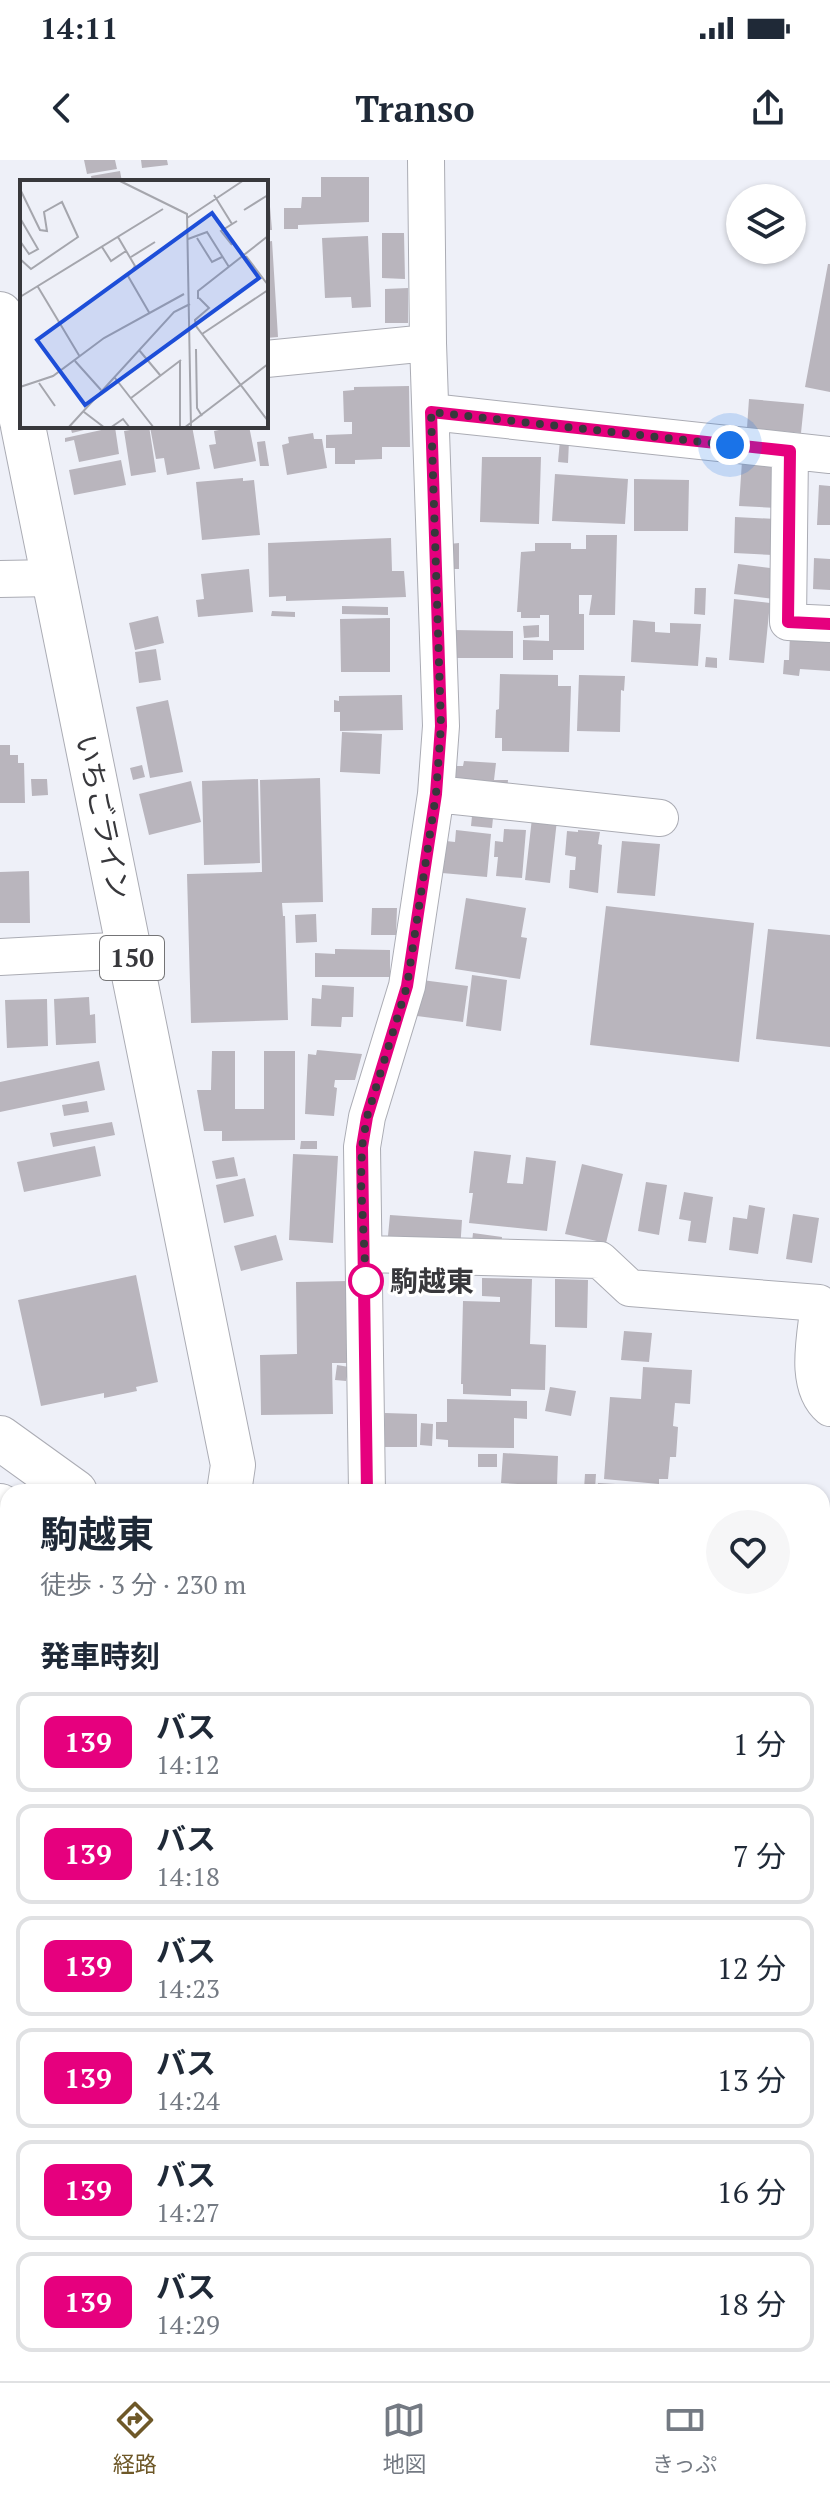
<!DOCTYPE html>
<html lang="ja">
<head>
<meta charset="utf-8">
<style>
	:root { --surface:#fff; --page:#f6f6f7; --text:#1f2937; --muted:#747a83; --line:#e0e1e3; --accent:#6e5828 }
	body { margin:0; font-family:"PT Serif","Noto Sans JP",serif; background:var(--page); color:var(--text); height:100vh; display:flex; flex-direction:column; font-size:30px; white-space:nowrap }
	* { box-sizing:border-box; margin:0 }
	p { font-size:26px; color:var(--muted) }
	.icon { flex:none; width:44px; height:44px; fill:none; stroke:currentColor; stroke-width:2; stroke-linecap:round; stroke-linejoin:round }
	.map { position:relative; flex:1; overflow:hidden }
	.details { position:absolute; left:0px; top:1324px; width:830px; height:898px; display:flex; flex-direction:column; background:var(--surface); border-radius:24px 24px 0 0; box-shadow:0 2px 6px #0004 }
	.details>* { flex:none }
	.badge { padding:0 16px; border-radius:12px; font-size:28px; line-height:52px }
	.fabs { position:absolute; left:726px; top:24px; display:grid; gap:16px }
	.fabs a { display:grid; place-items:center; width:80px; height:80px; border-radius:50%; background:var(--surface); box-shadow:0 2px 6px #0004; font-size:40px }
	.you { position:absolute; width:40px; height:40px; margin:-20px; border:6px solid #fff; border-radius:50%; background:#1a73e8; box-shadow:0 0 0 12px #1a73e833 }
	.map>.badge { position:absolute; translate:-50% -50%; box-shadow:0 0 0 4px #fff }
	h2 { padding:0 40px; font-size:30px; line-height:72px }
	.round { display:grid; place-items:center; flex:none; width:84px; height:84px; border-radius:42px; background:var(--page) }
	.overview { display:flex; align-items:center; justify-content:space-between; height:136px; padding:0 40px }
	h1 { font-size:38px; font-weight:700; line-height:60px }
	ul { padding:0; list-style:none }
	li { display:flex; align-items:center; gap:24px; height:100px; margin:0 16px 12px; padding:0 24px; border:4px solid var(--line); border-radius:16px }
	li div { flex:1 }
	li b { display:block; font-size:30px }
	li em { font-style:normal }
	li .badge { min-width:88px; font-weight:700; text-align:center }
	.status { display:flex; justify-content:space-between; align-items:center; height:56px; padding:0 40px; background:var(--surface); direction:ltr }
	.status svg { height:22px; fill:currentColor }
	header { display:flex; justify-content:space-between; align-items:center; height:104px; padding:0 40px; background:var(--surface); font-size:36px; font-weight:700 }
	.dock { display:flex; justify-content:space-around; align-items:center; height:112px; border-top:2px solid var(--line); background:var(--surface); font-size:22px; color:var(--muted) }
	.dock a { display:grid; justify-items:center; gap:4px }
	.dock .active { color:var(--accent) }
	.map>svg:first-child { display:block }
	.building { fill:#b9b5bd }
	.lines { fill:none; stroke-linecap:round; stroke-linejoin:round }
	.street-casing { stroke:#abacb4; stroke-width:38 }
	.highway-casing { stroke:#abacb4; stroke-width:46 }
	.street { stroke:#fff; stroke-width:36 }
	.highway { stroke:#fff; stroke-width:44 }
	.line-casing { stroke:#fff; stroke-width:18 }
	.line { stroke:#e6007e; stroke-width:12 }
	.walk { stroke:#38383c; stroke-width:8; stroke-dasharray:0 14.4 }
	.stop-dot { fill:#fff; stroke:#e6007e; stroke-width:4 }
	.labels { text-anchor:middle; stroke-width:6; stroke-linejoin:round; paint-order:stroke }
	.shield { fill:#fff; stroke:#747476; stroke-width:2 }
	.shield-label { font-size:26px; font-weight:bold; fill:#38383c }
	.street-label { font-size:28px; fill:#38383c; stroke:#fff }
	.stop-label { font-size:28px; font-weight:bold; fill:#38383c; stroke:#fff; text-anchor:start }
	.inset-road { fill:none; stroke:#a5a6ad; stroke-width:2 }
	.view { fill:#1d4ed8; fill-opacity:0.15; stroke:#1d4ed8; stroke-width:4 }
	.inset-edge { fill:none; stroke:#38383c; stroke-width:4 }
</style>
</head>
<body>
<div class="status"><b>14:11</b><svg viewBox="0 0 49 12"><path d="M0 12V9h3v3zM5 12V6h3v6zM10 12V3h3v9zM15 12V0h3v12zM26 1h20v11H26zM47 4h2v5h-2z"/></svg></div>
<header><svg class="icon" aria-label="back" viewBox="0 0 24 24"><path d="M15 5l-7 7 7 7"/></svg>Transo<svg class="icon" aria-label="share" viewBox="0 0 24 24"><path d="M12 15V3M7 8l5-5 5 5M5 13v7h14v-7"/></svg></header>
<div class="map">
<svg width="830" height="2221" viewBox="0 0 830 2221">
	<rect width="100%" height="100%" fill="#eef0f8"/>
	<path class="building" d="M84,0H115L117,9L87,14Z
		M141,0H167L168,5L142,8Z
		M120,11L122,22H92L91,16Z
		M321,17H369V62L298,65V69H284V48H301L302,37H321Z
		M266,35H269L272,70H266Z
		M382,73H404L405,119L382,118Z
		M368,76L371,147L352,148L351,137L325,138L322,78Z
		M272,81L278,177L266,178V82Z
		M828,104H830V232L805,227Z
		M408,128V163H385V129Z
		M409,226L410,287H382V299L355,300V304H335V288H326V275L352,274V262H344L343,231L354,230V227Z
		M749,239L804,244L801,273L747,268Z
		M70,266H96V267L72,273Z
		M130,266H149L156,312L131,316L124,271L130,270Z
		M157,266H192L200,309L167,315L164,298L156,299L150,267Z
		M239,266H249L256,301L214,309L209,285L216,284L214,271Z
		M115,267L119,294L79,302L74,280L65,282V278Z
		M313,273L314,279H322L327,308L287,315L282,285L289,283L288,277Z
		M560,280L569,281L568,303L558,302Z
		M265,281L269,306H260L257,282Z
		M482,297H541L539,364L480,362Z
		M121,300L126,325L74,335L69,310Z
		M742,301L779,303L777,348L739,346Z
		M555,314L628,319L625,364L552,361Z
		M243,318V321L254,320L260,375L202,380L196,322Z
		M634,319L689,320L688,371H634Z
		M819,325L830,326V365H817Z
		M735,357L776,359L773,395L734,393Z
		M586,375H617L615,455H589L592,435H579V454H584V490H553V500H523V480L549,481V455H540V458H521V452H517L521,392L535,391V383H571V389H586Z
		M391,378L392,411H404L406,437L286,441V436L269,437L268,383Z
		M459,383V409H449V384Z
		M814,398L830,399V430L813,429Z
		M738,404L778,409L774,439L734,434Z
		M249,409L253,452L198,457L196,440L204,439L201,414Z
		M695,428H706L705,455L694,454Z
		M734,439L770,443L764,503L729,500Z
		M342,446L388,447V455L342,454Z
		M272,451L295,452V457L271,456Z
		M158,456L164,483L135,490L129,463Z
		M390,458V512H341L340,459Z
		M633,460L655,462V472L670,473V463L701,464L698,506L631,502Z
		M539,465V477L524,478L523,466Z
		M453,470L513,471V498H452Z
		M790,473L830,475V511L800,509L799,516L783,514L784,500H789Z
		M156,489L161,520L139,523L135,492Z
		M706,497L717,498V508L705,507Z
		M500,514L558,515V526H571L569,592L502,591V578H495L496,550L499,549Z
		M579,515L625,516L624,531L621,530L620,572L577,571Z
		M402,535L403,570L340,571V552H334V540L339,541V536Z
		M168,540L183,612L150,618L136,547Z
		M342,572L382,574L380,614L340,612Z
		M0,585H10V595H18V603H24L25,643H0Z
		M464,601L496,603L494,620H508L507,633L450,629L451,606H463Z
		M142,605L145,617L133,620L130,608Z
		M320,618L323,742L282,743L283,756H285L288,860L191,863L187,714L262,712L260,620Z
		M31,619H47L48,635L32,636Z
		M258,619L260,703L204,705L202,621Z
		M191,621L201,662L149,675L139,634Z
		M472,656L493,658L492,668L471,666Z
		M532,658L557,660L550,723L525,720Z
		M504,669L526,670L522,718L496,716L498,697H494L495,681L503,682Z
		M456,670L491,674L487,717L442,713L446,681L455,682Z
		M578,670L600,672L598,684L602,685L598,733L569,728L570,710H575L576,697L565,695L567,671L578,672Z
		M622,681L660,684L655,736L617,733Z
		M29,711L30,763H0V712Z
		M466,738L526,748L521,777L527,778L520,819L455,809Z
		M606,746L754,763L739,902L590,885Z
		M372,748H397L396,775H371Z
		M316,754L317,782L296,783L295,755Z
		M768,769L830,775V887L756,879Z
		M335,789L390,790V817H315V793L335,794Z
		M472,815L507,820L501,871L466,866Z
		M422,820L468,826L463,862L417,856Z
		M322,825L354,827L353,857H342L341,867L311,866L312,838L321,839Z
		M89,837L90,855L95,854L96,883L56,885L54,839Z
		M47,839L48,886L7,888L5,840Z
		M317,890L362,894L355,920H335L334,927L337,928L334,956L305,954L308,894L316,895Z
		M212,891H235V949H264V891H295V980L222,981V971H204L197,930H211Z
		M99,901L105,930L0,952V922Z
		M87,941L89,952L64,956L62,945Z
		M112,962L115,975L53,987L50,973Z
		M301,981H317V989H300Z
		M95,986L101,1016L24,1032L17,1002Z
		M474,991L511,995L507,1023L523,1024L526,997L556,1001L547,1071L469,1063L473,1033H469Z
		M293,994L338,996L333,1083L289,1080Z
		M234,997L238,1016L216,1019L212,1001Z
		M582,1004L623,1014L606,1083L565,1074Z
		M245,1018L254,1056L224,1063L216,1025Z
		M646,1022L667,1025L659,1075L638,1071Z
		M684,1032L713,1037L706,1083L688,1081L691,1061L679,1059Z
		M749,1045L765,1048L758,1094L729,1090L733,1057L747,1059Z
		M793,1054L819,1058L812,1103L786,1099Z
		M390,1055L462,1060L460,1091L387,1086Z
		M473,1073L502,1077L501,1086L472,1082Z
		M276,1075L283,1100L241,1111L234,1086Z
		M136,1115L158,1222L136,1227L137,1231L104,1238V1233L41,1246L18,1140Z
		M482,1118L532,1119L530,1184L546,1185L545,1230L511,1229V1236L463,1234V1224H461L463,1141L500,1142V1137L482,1136Z
		M555,1119L588,1120L587,1168L555,1167Z
		M348,1121L349,1203H332L333,1254L261,1255L260,1195L297,1194L296,1122Z
		M624,1171L652,1173L649,1202L621,1200Z
		M337,1205L349,1207L346,1221L335,1220Z
		M643,1207L692,1210L690,1244L675,1243L673,1266L678,1267L676,1297H670L668,1319H659V1324L604,1319L610,1237L641,1239Z
		M550,1227L576,1231L571,1256L545,1251Z
		M447,1239L527,1241V1259L514,1258V1288L448,1287V1280L436,1279V1262H447Z
		M385,1253L417,1254V1287H384Z
		M421,1263L433,1264L432,1286L420,1285Z
		M503,1293L558,1296L557,1326L501,1323Z
		M478,1294H497V1307H478Z
		M585,1314H596L595,1329H584Z
		M598,1323L633,1325V1332H597Z
		M502,1327L572,1329V1332H502Z
		M0,1464H8V1493H0Z
		M0,1498L8,1499V1531H0Z
		M0,1542H8V1582H0Z
		M827,1585H830V1626L822,1625V1590L826,1591Z
		M0,1589H8V1614H0Z
		M822,1634L830,1636V1665L822,1663Z
		M0,1740H8V1794H0Z
		M822,1741L830,1742L828,1799L822,1798Z
		M0,1922H8V1994H0Z
		M0,1998H8V2081H0Z
		M822,2011L830,2012V2075H822Z
		M822,2110H830V2138L822,2137Z
		M822,2144H830V2179H822Z
		M822,2180L830,2181V2213H822Z
		M0,2193H8L9,2221H0Z
		M19,2214H55V2221H18Z
		M86,2214H123L124,2221H86Z
		M134,2214H188V2221H135Z
		M195,2214H251L250,2221H195Z
		M326,2214H393V2221H326Z
		M414,2214H430V2221H414Z
		M475,2214H518V2221H475Z
		M549,2214H597V2221H549Z
		M658,2214H702V2221H653V2218H658Z
		M717,2214L780,2217V2221H711V2216L717,2217Z"/>
	<g class="lines">
		<defs>
			<path id="street" d="M266,199L428,183
				M431,252L830,295
				M790,291L788,462L830,464
				M0,419L53,418
				M436,634L660,658
				M0,797L131,790
				M366,1094L600,1100L630,1128L819,1143C816,1175 803,1225 830,1248
				M367,1332L362,987L367,957L407,826L436,634L441,566L428,183L426,0
				M0,1412L8,1416
				M269,2221V2214
				M622,2221V2214"/>
			<path id="highway" d="M0,154L22,261
				M23,266L233,1305L229,1332
				M0,1278L75,1332
				M0,1346L8,1351
				M822,1855L830,1860
				M822,1912L830,1918"/>
		</defs>
		<use href="#street" class="street-casing"/>
		<use href="#highway" class="highway-casing"/>
		<use href="#street" class="street"/>
		<use href="#highway" class="highway"/>
	</g>
	<g class="lines">
		<defs>
			<path id="line" d="M367,1332L362,987L367,957L407,826L436,634L441,566L431,252L790,291L788,462L830,464"/>
		</defs>
		<use href="#line" class="line-casing"/>
		<use href="#line" class="line"/>
		<path class="walk" d="M366,1121V1124L361,1022L362,987L367,957L407,826L436,634L441,566L431,252L730,285"/>
	</g>
	<circle class="stop-dot" cx="366" cy="1121" r="16"/>
	<g class="labels">
		<rect class="shield" x="100" y="776" width="64" height="44" rx="6"/>
		<g class="shield-label">
			<text x="132" y="807">150</text>
		</g>
		<g class="street-label">
			<text transform="translate(103 657) rotate(78)" y="10">いちごライン</text>
		</g>
		<g class="stop-label">
			<text x="390" y="1131">駒越東</text>
		</g>
	</g>
	<g transform="translate(20 20)">
		<rect width="248" height="248" fill="#eef0f8"/>
		<path class="inset-road" d="M98,0L167,34L171,248M0,9L20,50L27,51L24,32L42,22L58,57L11,89L0,79M194,15L212,44M224,30L248,15M0,38L18,69L9,74L0,61M167,38L224,0M98,57L115,86L108,96L130,134M177,58L192,82L202,77M168,59L187,52L209,87M212,65L201,51L217,41M82,67L91,81L106,71M226,76L248,105M111,77L135,62M18,107L60,177M0,117L143,29M179,118L189,128L175,140L176,146L248,241M178,119V111L248,56M182,154L248,110M176,169L177,228L182,236M119,170L140,195M55,181L81,210M95,198L134,248M19,203L35,226M0,207L33,196L84,158L164,114M111,218L161,180M64,232L85,248M48,248L154,132L170,124M90,248L103,239L110,248M160,248V181M164,248L248,184"/>
		<path class="view" d="M192,33L239,98L65,225L17,160Z"/>
		<rect width="248" height="248" class="inset-edge"/>
	</g>
</svg>
<div class="fabs">
<a><svg class="icon" aria-label="layers" viewBox="0 0 24 24"><path d="M12 4l9 5-9 5-9-5zM3 14l9 5 9-5"/></svg></a>
</div>
<div class="you" style="left:730px;top:285px"></div>
<section class="details">
<div class="overview"><div><h1>駒越東</h1><p>徒歩 · 3 分 · 230 m</p></div><a class="round"><svg class="icon" aria-label="heart" viewBox="0 0 24 24"><path d="M12 20l-8-8c-3-5 5-10 8-4 3-6 11-1 8 4z"/></svg></a></div>
<h2>発車時刻</h2>
<ul>
<li><span class="badge" style="background:#e6007e;color:#fff">139</span><div><b>バス</b><p>14:12</p></div><em>1 分</em></li>
<li><span class="badge" style="background:#e6007e;color:#fff">139</span><div><b>バス</b><p>14:18</p></div><em>7 分</em></li>
<li><span class="badge" style="background:#e6007e;color:#fff">139</span><div><b>バス</b><p>14:23</p></div><em>12 分</em></li>
<li><span class="badge" style="background:#e6007e;color:#fff">139</span><div><b>バス</b><p>14:24</p></div><em>13 分</em></li>
<li><span class="badge" style="background:#e6007e;color:#fff">139</span><div><b>バス</b><p>14:27</p></div><em>16 分</em></li>
<li><span class="badge" style="background:#e6007e;color:#fff">139</span><div><b>バス</b><p>14:29</p></div><em>18 分</em></li>
</ul>
</section>
</div>
<nav class="dock">
<a class="active"><svg class="icon" aria-label="directions" viewBox="0 0 24 24"><path d="M12 3l9 9-9 9-9-9zM9 14v-3h6M13 9l2 2-2 2"/></svg>経路</a>
<a><svg class="icon" aria-label="map" viewBox="0 0 24 24"><path d="M3 6l6-2 6 2 6-2v14l-6 2-6-2-6 2zM9 4v14M15 6v14"/></svg>地図</a>
<a><svg class="icon" aria-label="tickets" viewBox="0 0 24 24"><path d="M3 7h18v10H3zM15 7v10"/></svg>きっぷ</a>
</nav>
</body>
</html>
